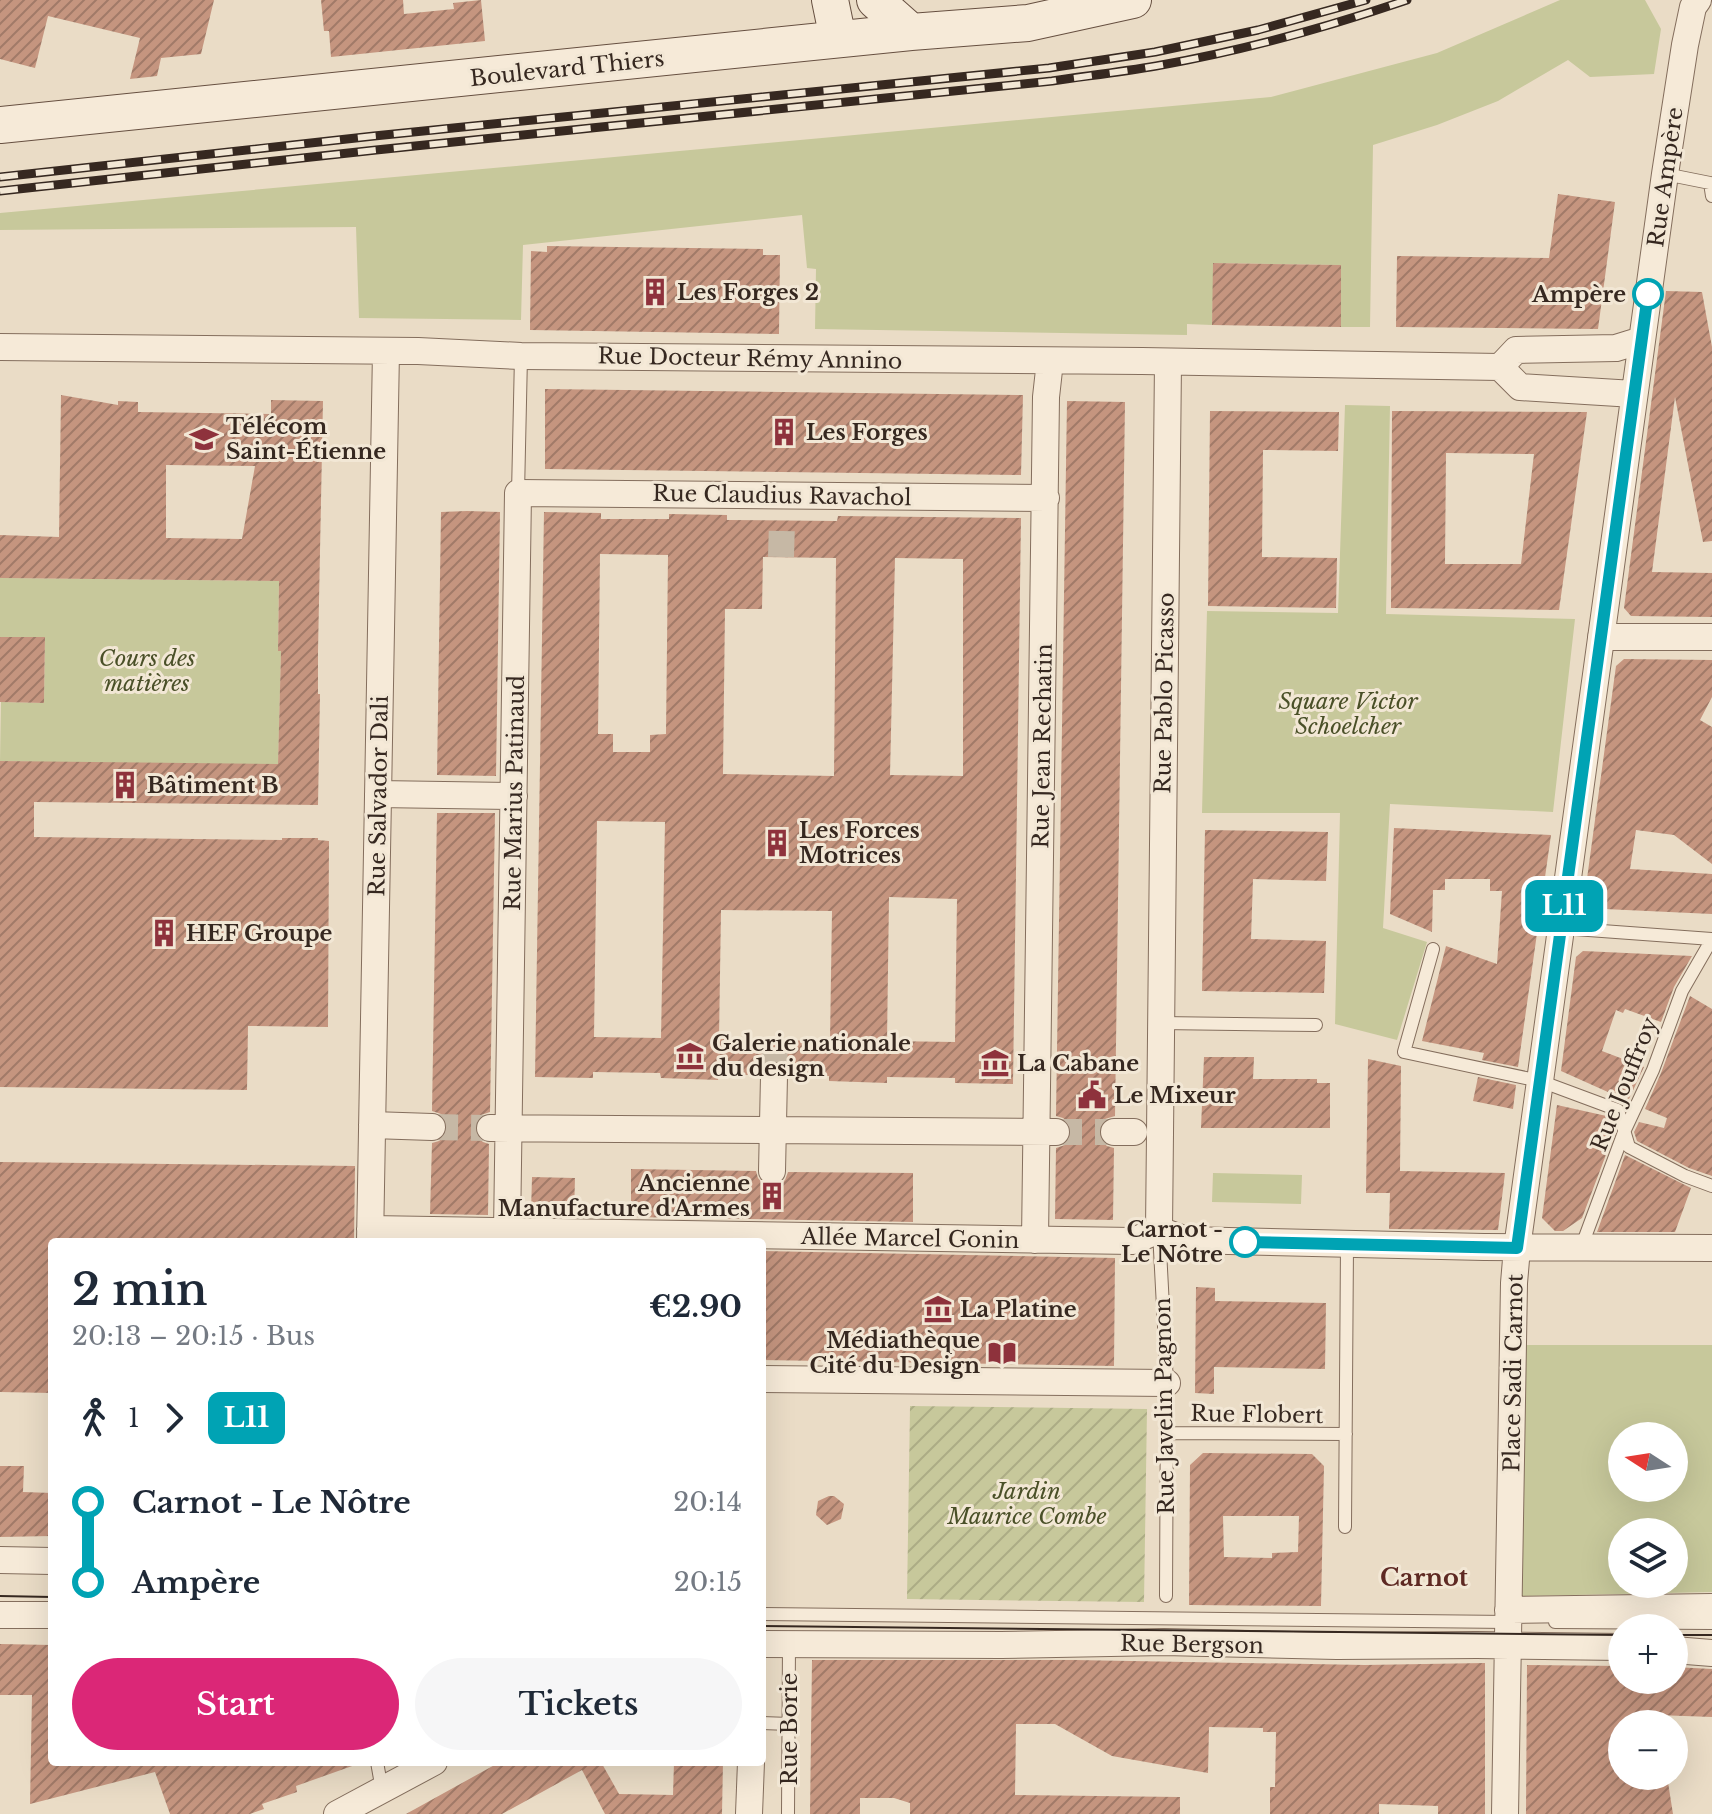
<!DOCTYPE html>
<html lang="en">
<head>
<meta charset="utf-8">
<style>
	:root { --surface:#fff; --page:#f6f6f7; --text:#1f2937; --muted:#747a83; --accent:#db2777 }
	body { margin:0; font-family:"Libre Baskerville",serif; background:var(--page); color:var(--text); height:100vh; display:flex; flex-direction:column; font-size:30px; white-space:nowrap }
	* { box-sizing:border-box; margin:0 }
	p { font-size:26px; color:var(--muted) }
	.icon { flex:none; width:44px; height:44px; fill:none; stroke:currentColor; stroke-width:2; stroke-linecap:round; stroke-linejoin:round }
	.map { position:relative; flex:1; overflow:hidden }
	.side { position:absolute; left:48px; top:1238px; width:718px; height:528px; display:flex; flex-direction:column; background:var(--surface); border-radius:8px; box-shadow:0 8px 32px #0002 }
	.side>* { flex:none }
	.badge { padding:0 16px; border-radius:12px; font-size:28px; line-height:52px }
	.needle { width:52px; rotate:282deg }
	.tools { position:absolute; left:1608px; top:1422px; display:grid; gap:16px }
	.tools a { display:grid; place-items:center; width:80px; height:80px; border-radius:50%; background:var(--surface); box-shadow:0 8px 32px #0002; font-size:40px }
	.map>.badge { position:absolute; translate:-50% -50%; box-shadow:0 0 0 4px #fff }
	.legs { display:flex; align-items:center; gap:12px; height:88px; padding:0 24px; font-size:26px }
	.legs p { margin-inline-start:auto }
	.overview { display:flex; align-items:center; justify-content:space-between; height:136px; padding:0 24px }
	h1 { font-size:44px; font-weight:600; line-height:60px }
	.action { display:flex; gap:16px; margin-top:auto; padding:16px 24px }
	.action a { flex:1; height:92px; border-radius:48px; background:var(--accent); color:#fff; font-size:32px; font-weight:600; line-height:92px; text-align:center }
	.action a+a { background:var(--page); color:var(--text) }
	ul { padding:0 24px; list-style:none }
	li { display:flex; align-items:center; gap:28px; height:80px; font-size:30px }
	li i { display:grid; place-items:center; width:12px; height:100%; margin:0 10px; background:currentColor }
	li i::after { content:''; width:20px; height:20px; margin:-10px; border:6px solid; border-radius:50%; background:var(--surface) }
	li p { margin-inline-start:auto }
	li:first-child i { background:linear-gradient(#0000 50%,currentColor 0) }
	li:last-child i { background:linear-gradient(currentColor 50%,#0000 0) }
	.map>svg:first-child { display:block }
	.park { fill:#c7c89b; fill-rule:evenodd }
	.garden { fill:url(#garden-furrows) }
	.building { fill:url(#building-hatch); fill-rule:evenodd }
	.lines { fill:none; stroke-linecap:round; stroke-linejoin:round }
	.street-tunnel { stroke:#c6b8a5; stroke-width:26; stroke-dasharray:26 13; stroke-linecap:butt }
	.lane-casing { stroke:#846e5d; stroke-width:14 }
	.street-casing { stroke:#846e5d; stroke-width:28 }
	.secondary-casing { stroke:#664f40; stroke-width:38 }
	.lane { stroke:#f6ead8; stroke-width:12 }
	.street { stroke:#f6ead8; stroke-width:26 }
	.secondary { stroke:#f6ead8; stroke-width:36 }
	.tram { stroke:#362820; stroke-width:2 }
	.rail-casing { stroke:#362820; stroke-width:9 }
	.rail { stroke:#f2e7d5; stroke-width:6; stroke-dasharray:18; stroke-linecap:butt }
	.line-1-casing { stroke:#fff; stroke-width:18 }
	.line-1 { stroke:#00a3b4; stroke-width:12 }
	.stop-1-dot { fill:#fff; stroke:#00a3b4; stroke-width:4 }
	.labels { text-anchor:middle; stroke-width:6; stroke-linejoin:round; paint-order:stroke }
	.street-label { font-size:22px; fill:#362820; stroke:#f2e7d5 }
	.poi-label { font-size:22px; font-weight:bold; fill:#362820; stroke:#f2e7d5; text-anchor:start }
	.stop-label { font-size:22px; font-weight:bold; fill:#362820; stroke:#f2e7d5; text-anchor:end }
	.park-label { font-size:22px; font-style:italic; fill:#4a5028; stroke:#f2e7d5 }
	.neighbourhood-label { font-size:24px; font-weight:bold; fill:#5e2923; stroke:#f2e7d5 }
</style>
</head>
<body>
<div class="map">
<svg width="1712" height="1814" viewBox="0 0 1712 1814">
	<defs>
		<pattern id="garden-furrows" width="10" height="10" patternUnits="userSpaceOnUse" patternTransform="scale(2)"><rect width="10" height="10" fill="#c7c89b"/><path d="M-1 1l2-2M0 10L10 0M9 11l2-2" fill="none" stroke="#acac85"/></pattern>
		<pattern id="building-hatch" width="6" height="6" patternUnits="userSpaceOnUse" patternTransform="scale(2)"><rect width="6" height="6" fill="#c5957f"/><path d="M-1 1l2-2M0 6l6-6M5 7l2-2" fill="none" stroke="#a17a68"/></pattern>
	</defs>
	<rect width="100%" height="100%" fill="#eadcc6"/>
	<path class="park" d="M1560,0H1645L1661,29L1654,74L1590,77L1568,60L1498,101L1437,125L1373,145L1370,327H1341V265L1214,263L1212,325L1187,324V335L815,329L816,269L807,268L802,215L523,245L521,320L359,318L356,227L0,230V213L1271,97L1437,53Z
		M1345,405L1390,406L1386,614L1575,619L1553,812L1390,804L1383,928L1427,942L1397,1040L1335,1024L1340,813H1202L1207,611L1338,613Z
		M0,578L279,581L278,650L281,651L278,769L0,761L1,702L44,703L45,638L0,637Z
		M1213,1173L1302,1175L1301,1204L1212,1202Z
		M1523,1345H1712V1592L1521,1596ZM1622,1436H1674V1488H1622ZM1622,1532H1674V1584H1622Z"/>
	<path class="garden" d="M910,1406L1147,1409L1144,1602L907,1599Z"/>
	<path class="building" d="M0,0H214L201,54L161,58L157,76L130,79L140,38L48,16L35,68L0,59Z
		M321,0H403L404,14L454,9L453,3L481,0L485,41L331,57L329,31H324Z
		M1558,194L1615,202L1598,329L1396,327L1397,256L1549,258Z
		M547,246L763,249V255H780L779,334L530,330L531,251L547,252Z
		M1213,263L1341,265V327L1212,325Z
		M1666,291L1702,292L1712,347V541L1703,542L1675,397L1652,572L1712,573V617L1631,616L1624,608Z
		M545,389L1023,395L1021,475L545,469Z
		M61,395L118,405V401L138,402V412L271,414V400L323,401L318,651V694H320L318,805L34,802V837L282,840V838H318V840L329,841L328,1027L248,1026L247,1090L0,1087V761L278,764L281,651H278L279,581L0,578V535L59,537ZM166,465L255,466L242,539L166,538Z
		M1067,401L1125,402L1115,1116L1105,1119L1100,1125L1098,1131L1101,1141L1107,1146L1114,1148L1113,1220L1055,1219L1056,1148L1065,1145L1069,1141L1072,1133L1069,1123L1063,1118L1056,1116Z
		M1210,411L1339,412L1338,451L1263,450L1262,557L1337,558L1336,608L1208,606Z
		M1392,411L1587,412L1559,610L1391,608ZM1446,453L1534,454L1521,564H1445Z
		M467,511L500,512L496,776L437,775L441,512Z
		M544,512L601,513V519H669V514L727,515V520L837,521L838,516L1021,518L1013,1084L955,1083V1078L887,1077V1083L829,1081V1076H790L788,1068L783,1063L774,1060L766,1062L761,1067L758,1075H719L718,1080L661,1078L660,1073L593,1072V1078L535,1077ZM600,554L668,555L666,734L650,735V752H613V734H598ZM763,557L836,558L834,776L723,774L725,609H762ZM895,558L963,559V776L890,775ZM597,821L665,822L661,1038L594,1037ZM889,897L957,899L955,1042L887,1041ZM721,910L832,911L830,1041L719,1039Z
		M0,637H45L44,703L0,702Z
		M1624,659L1712,660V697L1700,720L1712,727V864L1674,835L1636,830L1630,869L1712,874V914L1583,908L1616,666Z
		M437,813H495L490,1112L481,1115L477,1119L474,1127L477,1137L483,1142L489,1144L488,1215L430,1214L432,1143L439,1141L445,1136L448,1127L446,1120L441,1114L432,1111Z
		M1394,828L1551,835L1518,1067L1482,1060L1484,1053L1422,1041L1446,946L1497,964L1502,891H1490V879H1445V890H1433L1432,932L1390,914Z
		M1205,830L1328,832L1326,881L1253,879L1251,939L1326,941L1324,993L1202,991Z
		M1583,951L1692,956L1674,987L1661,1022L1625,1009L1623,1013L1616,1010L1602,1051L1644,1067L1628,1101L1561,1071L1576,957Z
		M1690,996L1712,1009V1176L1689,1168L1637,1141L1634,1132L1639,1122L1664,1128L1667,1118L1645,1109L1661,1073Z
		M1204,1057H1254L1253,1079H1317V1083H1330V1128H1201Z
		M1368,1059L1401,1066L1400,1171L1505,1173L1498,1230L1389,1229L1390,1193H1366Z
		M1478,1077L1516,1085L1513,1109L1473,1101Z
		M1557,1105L1611,1117L1615,1131L1582,1218L1563,1231H1555L1542,1218Z
		M1625,1155L1691,1188L1675,1232H1597Z
		M0,1162L355,1166L354,1242H52V1393L0,1392Z
		M631,1169L756,1171L758,1178L763,1184L772,1187L780,1185L785,1180L788,1172L913,1173V1222L631,1217Z
		M532,1177L575,1178L574,1214L531,1213Z
		M762,1251L1115,1258L1114,1366L762,1360Z
		M1196,1287L1215,1288V1301L1326,1303L1325,1369L1214,1367V1394L1195,1393Z
		M1203,1453L1312,1454L1324,1466L1321,1606L1189,1605L1190,1465ZM1223,1516H1299L1298,1552L1272,1553V1558L1224,1557Z
		M0,1466H24L23,1492L52,1493V1536L0,1537Z
		M829,1496H834L844,1504L841,1519L827,1525L816,1515L818,1501Z
		M0,1644L52,1645V1762H355V1765L296,1786L297,1792L262,1804L264,1809L250,1814H170L155,1772L30,1804L32,1695H0Z
		M812,1660H1075L1365,1665L1485,1663V1814H1438V1806L1379,1804V1814H1270V1787H1275L1276,1732H1263V1728L1209,1727L1208,1773L1112,1756L1055,1724H1016L1015,1795L1180,1797V1814H910V1803L894,1798H860V1814H810Z
		M1527,1665L1622,1666V1680H1674V1667L1712,1669V1717L1657,1715L1658,1724H1622V1776H1667L1673,1814H1526Z
		M500,1762H601L619,1794L673,1795L674,1762H723L722,1814H605L582,1770L502,1814H406Z"/>
	<g class="lines">
		<path class="street-tunnel" d="M781,557L782,521
			M774,1076L775,1040
			M432,1127L490,1128
			M1056,1132H1114"/>
		<defs>
			<path id="lane" d="M1665,174L1710,183L1712,196
				M518,493L521,356
				M1561,928L1712,939
				M1433,949L1404,1052L1540,1081L1618,1110L1629,1147L1685,1176L1712,1186
				M1161,1023L1316,1025
				M1159,1231L1167,1383L1166,1596
				M1581,1248L1624,1132L1653,1070L1682,991L1712,939
				M1167,1433L1346,1434
				M1345,1527L1347,1245
				M762,1614L1509,1622
				M1555,1622L1712,1623
				M762,1723L789,1724
				M377,1762L382,1790
				M788,1814L789,1644"/>
			<path id="street" d="M0,347L418,351L521,356L1142,361L1500,367L1520,387L1634,394
				M1500,367L1516,350L1616,348L1642,340
				M1601,637H1712
				M378,794L514,796
				M372,1125L432,1127
				M490,1128L1056,1132
				M1114,1132H1134
				M772,1171L774,1076
				M370,1229L1133,1241L1159,1230
				M1159,1230L1168,362
				M1159,1230L1186,1240L1484,1247L1712,1248
				M507,1231L518,493L1046,498
				M1035,1240L1046,397L1050,361
				M370,1242L386,351
				M762,1379L1167,1383
				M0,1560L52,1561
				M1508,1610L1712,1607
				M0,1615H52
				M762,1644L1001,1645L1164,1642L1337,1646L1477,1645L1622,1647
				M1674,1650L1712,1653
				M337,1814L434,1762
				M749,1814L751,1762
				M1505,1814L1514,1283L1517,1248L1665,174L1685,45L1693,7L1698,0"/>
			<path id="secondary" d="M830,0L838,39
				M875,0L911,32
				M0,125L911,32L1028,23L1133,0"/>
		</defs>
		<use href="#lane" class="lane-casing"/>
		<use href="#street" class="street-casing"/>
		<use href="#secondary" class="secondary-casing"/>
		<use href="#lane" class="lane"/>
		<use href="#street" class="street"/>
		<use href="#secondary" class="secondary"/>
		<path class="tram" d="M0,1596L52,1597
			M762,1626L1622,1635
			M1674,1635H1712"/>
		<defs>
			<path id="rail" d="M0,177L374,136L1049,68L1155,52L1258,30L1366,0
				M0,191L376,150L1052,81C1086,76 1121,72 1156,66C1241,51 1325,28 1407,0"/>
		</defs>
		<use href="#rail" class="rail-casing"/>
		<use href="#rail" class="rail"/>
	</g>
	<g class="lines">
		<defs>
			<path id="line-1" d="M1245,1242L1517,1248L1648,294"/>
		</defs>
		<use href="#line-1" class="line-1-casing"/>
		<use href="#line-1" class="line-1"/>
	</g>
	<defs>
		<symbol id="building-bare" viewBox="-9 -9 18 18"><path d="M-4-6H4V6H1V3H-1V6H-4ZM-2.5-4.3h1.7v1.8h-1.7ZM.8-4.3h1.7v1.8H.8ZM-2.5-1h1.7V.8h-1.7ZM.8-1h1.7V.8H.8Z" fill="#8e323c" stroke="#f2e7d5" stroke-width="2.5" paint-order="stroke"/></symbol>
		<symbol id="university-bare" viewBox="-9 -9 18 18"><path d="M0-5L7-2L0 1L-7-2ZM-4 1L0 2.5L4 1V4Q0 6-4 4Z" fill="#8e323c" stroke="#f2e7d5" stroke-width="2.5" paint-order="stroke"/></symbol>
		<symbol id="museum-bare" viewBox="-9 -9 18 18"><path d="M0-6L6-3V-2H-6V-3ZM-5-1h2V3h-2ZM-1-1h2V3h-2ZM3-1h2V3H3ZM-6 4H6V6H-6Z" fill="#8e323c" stroke="#f2e7d5" stroke-width="2.5" paint-order="stroke"/></symbol>
		<symbol id="civic-bare" viewBox="-9 -9 18 18"><path d="M-.6-6.5H3V-4.5H.6V-3L4-1V1h2V6H-6V1h2V-1L-.6-3ZM-1.2 2.5V6h2.4V2.5Z" fill="#8e323c" stroke="#f2e7d5" stroke-width="2.5" paint-order="stroke"/></symbol>
		<symbol id="library-bare" viewBox="-9 -9 18 18"><path d="M-6-4Q-3-5.5-.7-3.5V5Q-3 3-6 4ZM6-4Q3-5.5 .7-3.5V5Q3 3 6 4Z" fill="#8e323c" stroke="#f2e7d5" stroke-width="2.5" paint-order="stroke"/></symbol>
	</defs>
	<g fill-rule="evenodd">
		<use href="#building-bare" x="635" y="272" width="40" height="40"/>
		<use href="#building-bare" x="764" y="412" width="40" height="40"/>
		<use href="#university-bare" x="184" y="419" width="40" height="40"/>
		<use href="#building-bare" x="105" y="765" width="40" height="40"/>
		<use href="#building-bare" x="757" y="823" width="40" height="40"/>
		<use href="#building-bare" x="144" y="913" width="40" height="40"/>
		<use href="#museum-bare" x="670" y="1036" width="40" height="40"/>
		<use href="#museum-bare" x="975" y="1043" width="40" height="40"/>
		<use href="#civic-bare" x="1072" y="1075" width="40" height="40"/>
		<use href="#building-bare" x="752" y="1176" width="40" height="40"/>
		<use href="#museum-bare" x="918" y="1289" width="40" height="40"/>
		<use href="#library-bare" x="982" y="1333" width="40" height="40"/>
	</g>
	<g class="stop-1-dot">
		<circle cx="1648" cy="294" r="14"/>
		<circle cx="1245" cy="1242" r="14"/>
	</g>
	<g class="labels">
		<g class="street-label">
			<text transform="translate(567 68) rotate(-6)" y="8">Boulevard Thiers</text>
			<text transform="translate(1665 177) rotate(-82)" y="8">Rue Ampère</text>
			<text transform="translate(750 358) rotate(1)" y="8">Rue Docteur Rémy Annino</text>
			<text transform="translate(782 495) rotate(1)" y="8">Rue Claudius Ravachol</text>
			<text transform="translate(1164 693) rotate(-89)" y="8">Rue Pablo Picasso</text>
			<text transform="translate(1042 746) rotate(-89)" y="8">Rue Jean Rechatin</text>
			<text transform="translate(514 793) rotate(-89)" y="8">Rue Marius Patinaud</text>
			<text transform="translate(378 796) rotate(-89)" y="8">Rue Salvador Dali</text>
			<text transform="translate(1624 1084) rotate(-68)" y="8">Rue Jouffroy</text>
			<text transform="translate(910 1238) rotate(1)" y="8">Allée Marcel Gonin</text>
			<text transform="translate(1513 1373) rotate(-89)" y="8">Place Sadi Carnot</text>
			<text transform="translate(1164 1406) rotate(-91)" y="8">Rue Javelin Pagnon</text>
			<text transform="translate(1257 1414) rotate(1)" y="8">Rue Flobert</text>
			<text transform="translate(1192 1644) rotate(1)" y="8">Rue Bergson</text>
			<text transform="translate(789 1729) rotate(-90)" y="8">Rue Borie</text>
		</g>
		<g class="poi-label">
			<text x="677" y="300">Les Forges 2</text>
			<text x="226" y="434">Télécom<tspan x="226" dy="25">Saint-Étienne</tspan></text>
			<text x="806" y="440">Les Forges</text>
			<text x="147" y="793">Bâtiment B</text>
			<text x="799" y="838">Les Forces<tspan x="799" dy="25">Motrices</tspan></text>
			<text x="186" y="941">HEF Groupe</text>
			<text x="712" y="1051">Galerie nationale<tspan x="712" dy="25">du design</tspan></text>
			<text x="1017" y="1071">La Cabane</text>
			<text x="1114" y="1103">Le Mixeur</text>
			<text x="750" y="1191" text-anchor="end">Ancienne<tspan x="750" dy="25">Manufacture d'Armes</tspan></text>
			<text x="960" y="1317">La Platine</text>
			<text x="980" y="1348" text-anchor="end">Médiathèque<tspan x="980" dy="25">Cité du Design</tspan></text>
		</g>
		<g class="stop-label">
			<text x="1626" y="302">Ampère</text>
			<text x="1223" y="1237">Carnot -<tspan x="1223" dy="25">Le Nôtre</tspan></text>
		</g>
		<g class="park-label">
			<text x="147" y="666">Cours des<tspan x="147" dy="25">matières</tspan></text>
			<text x="1348" y="709">Square Victor<tspan x="1348" dy="25">Schoelcher</tspan></text>
			<text x="1027" y="1499">Jardin<tspan x="1027" dy="25">Maurice Combe</tspan></text>
		</g>
		<g class="neighbourhood-label">
			<text x="1424" y="1586">Carnot</text>
		</g>
	</g>
</svg>
<div class="tools">
<a><svg class="needle" viewBox="-14 -14 28 28"><path d="M0-13l5 13h-10z" fill="#e53935"/><path d="M0 13l5-13h-10z" fill="#747a83"/></svg></a>
<a><svg class="icon" aria-label="layers" viewBox="0 0 24 24"><path d="M12 4l9 5-9 5-9-5zM3 14l9 5 9-5"/></svg></a>
<a>+</a>
<a>−</a>
</div>
<b class="badge" style="left:1564px;top:906px;background:#00a3b4;color:#fff">L11</b>
<section class="side">
<div class="overview"><div><h1>2 min</h1><p>20:13 – 20:15 · Bus</p></div><b>€2.90</b></div>
<div class="legs"><svg class="icon" aria-label="walk" viewBox="0 0 24 24"><circle cx="13" cy="4" r="2"/><path d="M13 8l-2 6 4 7M11 14l-3 7M7 12l3-4h3l4 4"/></svg>1<svg class="icon" aria-label="forward" viewBox="0 0 24 24"><path d="M9 5l7 7-7 7"/></svg><b class="badge" style="background:#00a3b4;color:#fff">L11</b></div>
<ul>
<li><i style="color:#00a3b4"></i><b>Carnot - Le Nôtre</b><p>20:14</p></li>
<li><i style="color:#00a3b4"></i><b>Ampère</b><p>20:15</p></li>
</ul>
<div class="action"><a>Start</a><a>Tickets</a></div>
</section>
</div>
</body>
</html>
